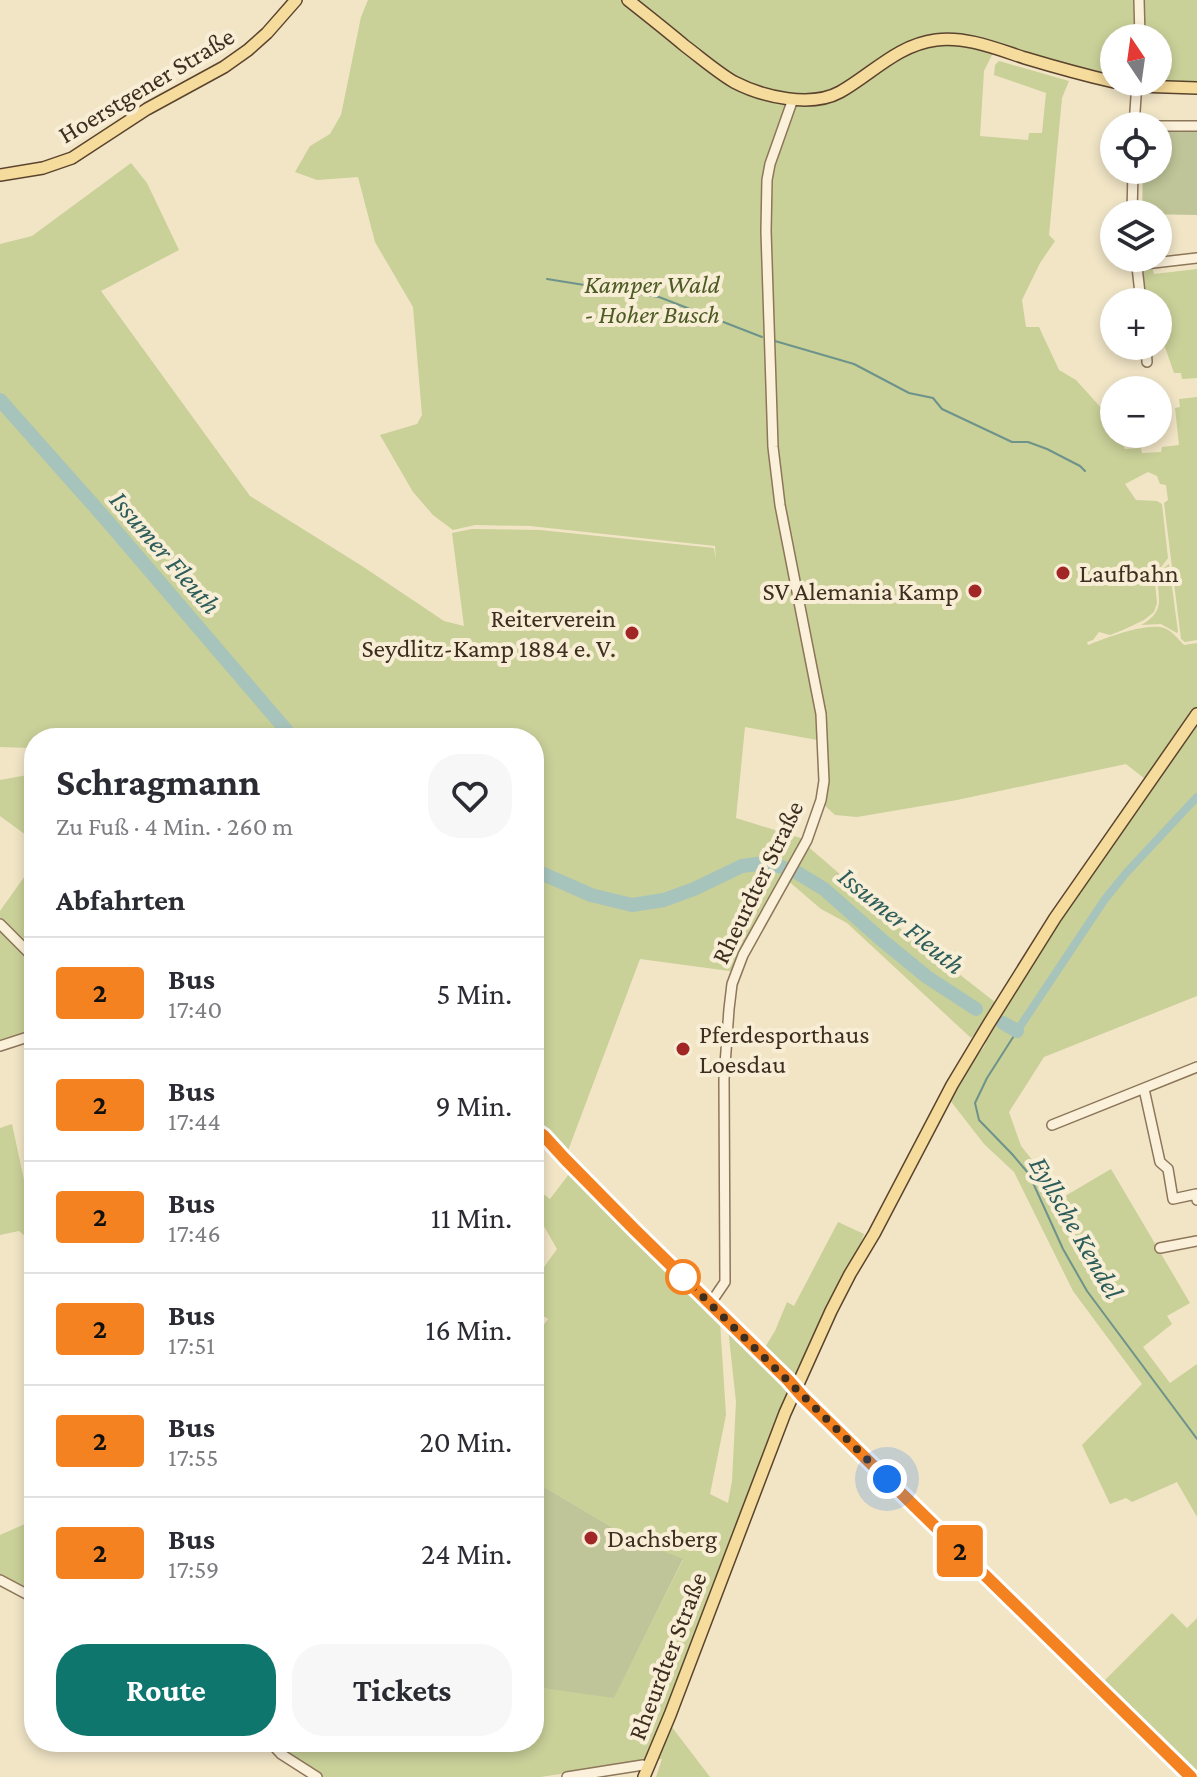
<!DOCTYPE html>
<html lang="de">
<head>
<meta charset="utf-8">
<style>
	:root { --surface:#fff; --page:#f7f7f7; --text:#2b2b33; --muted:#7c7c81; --line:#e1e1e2; --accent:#0f766e }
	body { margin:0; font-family:"Crimson Pro",serif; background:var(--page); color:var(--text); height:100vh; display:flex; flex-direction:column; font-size:30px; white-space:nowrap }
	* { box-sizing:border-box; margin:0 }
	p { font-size:26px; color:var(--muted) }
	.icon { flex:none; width:44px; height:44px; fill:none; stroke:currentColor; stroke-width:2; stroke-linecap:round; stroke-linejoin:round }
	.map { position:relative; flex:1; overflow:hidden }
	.drawer { position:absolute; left:24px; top:728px; width:520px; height:1024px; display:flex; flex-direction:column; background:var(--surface); border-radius:32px; box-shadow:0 4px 12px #0003 }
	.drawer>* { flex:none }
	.badge { padding:0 16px; border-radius:6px; font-size:28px; line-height:52px }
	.needle { width:52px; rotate:347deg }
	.controls { position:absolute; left:1100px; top:24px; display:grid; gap:16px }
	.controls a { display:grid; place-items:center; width:72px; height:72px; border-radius:50%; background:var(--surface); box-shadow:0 4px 12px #0003; font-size:40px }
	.you { position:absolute; width:40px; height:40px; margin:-20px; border:6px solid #fff; border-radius:50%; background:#1a73e8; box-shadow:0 0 0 12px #1a73e833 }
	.map>.badge { position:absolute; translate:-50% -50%; box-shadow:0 0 0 4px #fff }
	h2 { padding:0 32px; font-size:30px; line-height:72px }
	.round { display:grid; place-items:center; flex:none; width:84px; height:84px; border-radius:32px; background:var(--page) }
	.head { display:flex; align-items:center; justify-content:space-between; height:136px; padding:0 32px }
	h1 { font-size:38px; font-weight:700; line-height:60px }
	.cta { display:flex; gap:16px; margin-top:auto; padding:16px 32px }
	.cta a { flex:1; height:92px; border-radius:32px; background:var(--accent); color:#fff; font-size:32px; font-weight:700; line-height:92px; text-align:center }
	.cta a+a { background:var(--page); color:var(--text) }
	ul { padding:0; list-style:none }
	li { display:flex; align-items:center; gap:24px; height:112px; padding:0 32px; border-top:2px solid var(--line) }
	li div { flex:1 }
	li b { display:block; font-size:30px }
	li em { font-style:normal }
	li .badge { min-width:88px; font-weight:700; text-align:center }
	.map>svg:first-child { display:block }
	.green { fill:#c9d098; fill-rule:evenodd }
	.cemetery { fill:#bfc598 }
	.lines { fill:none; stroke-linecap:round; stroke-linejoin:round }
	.stream { stroke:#6d938a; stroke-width:2 }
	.canal { stroke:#a7c4bc; stroke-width:8 }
	.river { stroke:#a7c4bc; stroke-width:14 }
	.minor-casing { stroke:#8d765a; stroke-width:12 }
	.major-casing { stroke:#5b442e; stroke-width:14 }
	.minor { stroke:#fbf1da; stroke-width:9 }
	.major { stroke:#f5db9c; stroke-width:11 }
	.line-casing { stroke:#fff; stroke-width:18 }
	.line { stroke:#f58220; stroke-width:12 }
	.walk { stroke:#3d2e1f; stroke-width:8; stroke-dasharray:0 14.4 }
	.poi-dot { fill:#a02726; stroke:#f8eed6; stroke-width:3 }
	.stop-dot { fill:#fff; stroke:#f58220; stroke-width:4 }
	.labels { text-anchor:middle; stroke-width:8; stroke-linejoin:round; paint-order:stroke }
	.street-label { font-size:26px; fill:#3d2e1f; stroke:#f8eed6 }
	.park-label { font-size:26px; font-style:italic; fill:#4c5a24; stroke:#f8eed6 }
	.poi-label { font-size:26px; fill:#3d2e1f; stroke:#f8eed6; text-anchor:start }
	.water-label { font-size:28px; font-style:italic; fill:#2d5d5b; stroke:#f8eed6 }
</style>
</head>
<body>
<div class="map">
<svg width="1197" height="1777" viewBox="0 0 1197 1777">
	<rect width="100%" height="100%" fill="#f1e5c6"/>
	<path class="green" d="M368,0H1197V82H1158V38H1114V73L1089,72L993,48L992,55L984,71L980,136L1028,140L1029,133H1042L1046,93L994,75L995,65L999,61L1069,81L1062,98L1049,235L1055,241L1040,263L1022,300L1026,327H1039L1059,370L1076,380L1103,410L1114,430V434H1117L1125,449L1141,448L1142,453L1161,452L1162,447L1179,445L1175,408L1180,407L1179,399L1197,397V640L1185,642L1181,639L1164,503L1168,500L1166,485L1160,484L1157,476L1148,472L1125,484L1136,500L1157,501L1162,504L1168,558L1156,574L1155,583L1157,603L1154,612L1144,620L1123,630L1110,635L1099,632L1093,640L1087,642L1088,645C1105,638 1147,622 1164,628C1172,631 1178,639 1184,645L1197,643V996L1044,1057L1009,1112L1021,1146L1038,1167L1055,1202L1111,1169L1190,1303L1167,1316L1172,1324L1143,1347L1170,1383L1197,1364V1517L1177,1482L1132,1502L1126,1498L1110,1504L1082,1445L1142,1384L1073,1291L1014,1172L984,1144L946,1095L984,1047L999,1009L971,1038L847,923L821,909L786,879L737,972L640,959L566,1156L551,1134L534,1124V738H34V841L0,816V780L33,774L31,748L0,747V244L32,236L131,163L147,183L179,250L101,291L250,496L362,566L444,621L464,626L452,533L472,529L540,530L714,548L716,560L715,546L530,526L475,525L453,530L433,515L413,492L380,435L417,424L422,415L413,307L375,242L358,177L317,180L295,172L310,146L330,134L341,115L361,17ZM745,727L823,741L821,802L835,815L857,817L957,800L1126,764L1149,782L1000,1006L895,924L892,919L805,844L807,840L736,818Z
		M1152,267L1154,274L1197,269V378L1182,379L1181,373H1174L1158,327V302H1145L1141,271L1142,269Z
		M1169,564L1178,632L1177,633L1161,624L1141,625C1178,605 1142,582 1169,564Z
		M34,863V951L0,918V911Z
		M0,930L34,964V1031L0,1041Z
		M12,1124L30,1208H34V1241L32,1242L19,1231L0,1235V1128Z
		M569,1174L720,1322L726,1415L710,1494L728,1503L732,1481L736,1402L728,1328L777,1371L761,1354L775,1331L787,1302L794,1306L838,1222L864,1234L850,1274L711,1588L684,1661L665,1718L710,1777H656L662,1759L540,1777H323L281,1750L274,1742H534V1687L614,1697L683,1560L630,1538L534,1481V1338L548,1319L534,1310V1292L541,1295L542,1270L557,1249L538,1216L534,1215V1187L550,1199Z
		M34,1520V1593L0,1576V1535Z
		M1172,1613L1187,1628L1197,1618V1777L1101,1684Z"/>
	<path class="cemetery" d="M1158,131H1197V215L1142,214L1143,170H1158Z
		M534,1481L630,1538L683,1559L614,1698L534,1687Z"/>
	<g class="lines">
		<path class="stream" d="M547,279L659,297L762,337
			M775,341L854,364L909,393L933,398L942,409L1012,442H1028L1047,449L1080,466L1085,471
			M1017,1031L987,1078L975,1103L979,1120L1012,1154L1029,1174L1063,1249L1087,1291L1197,1439"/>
		<path class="canal" d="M1017,1031L1105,899L1127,872L1197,797"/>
		<path class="river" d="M0,400L104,517L293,738
			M534,870L591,895L632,905L664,900L694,889L742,866L765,863L782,867
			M796,872L824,889L883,941L927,977L976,1009
			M1003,1023L1017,1031"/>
		<defs>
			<path id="minor" d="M1139,0L1140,38
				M1134,126L1137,82
				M1136,126H1197
				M1132,214L1133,170
				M1136,258L1141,302
				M1136,265L1197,258
				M1146,346L1147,362
				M0,924L34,958
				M0,1046L34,1035
				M1144,1089L1160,1162L1168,1169L1173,1199L1196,1194L1197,1200
				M1052,1125L1197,1067
				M534,1129L544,1136L565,1159L788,1380L802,1396L1191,1777
				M1160,1248L1197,1241
				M710,1304L725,1282L724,1079L729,1009L732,984L743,955L807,840L821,800L824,781L821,714L780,505L773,447L766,231L767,180L770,164L793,99
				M0,1580L34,1598
				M270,1742L281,1754L317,1777
				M567,1777L643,1765L647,1766"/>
			<path id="major" d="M628,0C647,15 666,30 685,46C701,58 717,72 734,82C763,97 811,108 840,92C872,74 897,45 936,40C966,36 997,49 1025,58C1055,67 1084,75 1114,82
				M1116,82L1137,86L1197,88
				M0,175L43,168L72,158L147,109L224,67L248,50L267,33L296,0
				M644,1777L670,1715L785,1413L831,1311L850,1274L874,1234L952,1085L988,1025L1055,918L1197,714"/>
		</defs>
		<use href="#minor" class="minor-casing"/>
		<use href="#major" class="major-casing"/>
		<use href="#minor" class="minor"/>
		<use href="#major" class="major"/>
	</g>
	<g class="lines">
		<defs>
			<path id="line" d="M534,1129L544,1136L565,1159L634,1229L788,1380L802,1396L1191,1777"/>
		</defs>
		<use href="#line" class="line-casing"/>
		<use href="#line" class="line"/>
		<path class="walk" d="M683,1277L887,1479"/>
	</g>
	<g class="poi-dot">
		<circle cx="1063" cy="573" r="8"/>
		<circle cx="975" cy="591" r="8"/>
		<circle cx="632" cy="633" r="8"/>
		<circle cx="683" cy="1049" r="8"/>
		<circle cx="591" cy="1538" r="8"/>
	</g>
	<circle class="stop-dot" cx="683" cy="1277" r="16"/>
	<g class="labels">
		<g class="street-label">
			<text transform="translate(146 85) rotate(-31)" y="9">Hoerstgener Straße</text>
			<text transform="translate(757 882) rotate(-64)" y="9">Rheurdter Straße</text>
			<text transform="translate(667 1656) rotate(-69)" y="9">Rheurdter Straße</text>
		</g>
		<g class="park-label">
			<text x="652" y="293">Kamper Wald<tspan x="652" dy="30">- Hoher Busch</tspan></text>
		</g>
		<g class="poi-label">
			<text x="1079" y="582">Laufbahn</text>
			<text x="959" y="600" text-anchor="end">SV Alemania Kamp</text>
			<text x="616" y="627" text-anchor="end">Reiterverein<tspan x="616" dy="30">Seydlitz-Kamp 1884 e. V.</tspan></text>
			<text x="699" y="1043">Pferdesporthaus<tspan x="699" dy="30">Loesdau</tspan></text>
			<text x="607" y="1547">Dachsberg</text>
		</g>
		<g class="water-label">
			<text transform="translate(166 552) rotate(49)" y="10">Issumer Fleuth</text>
			<text transform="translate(902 920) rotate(39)" y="10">Issumer Fleuth</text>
			<text transform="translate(1077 1227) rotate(60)" y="10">Eyllsche Kendel</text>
		</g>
	</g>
</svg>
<div class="controls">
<a><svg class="needle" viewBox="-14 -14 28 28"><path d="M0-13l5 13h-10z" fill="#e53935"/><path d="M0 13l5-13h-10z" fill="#7c7c81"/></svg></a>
<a><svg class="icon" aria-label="locate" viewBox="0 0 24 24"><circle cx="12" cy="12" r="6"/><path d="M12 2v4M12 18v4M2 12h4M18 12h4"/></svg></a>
<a><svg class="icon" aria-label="layers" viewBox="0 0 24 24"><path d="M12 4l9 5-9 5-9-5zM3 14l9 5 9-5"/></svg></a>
<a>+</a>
<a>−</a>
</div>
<div class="you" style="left:887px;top:1479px"></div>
<b class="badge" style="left:960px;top:1551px;background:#f58220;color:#111">2</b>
<section class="drawer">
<div class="head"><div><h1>Schragmann</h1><p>Zu Fuß · 4 Min. · 260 m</p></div><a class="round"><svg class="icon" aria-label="heart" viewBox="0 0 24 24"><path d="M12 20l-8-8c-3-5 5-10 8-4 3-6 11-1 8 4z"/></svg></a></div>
<h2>Abfahrten</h2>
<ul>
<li><span class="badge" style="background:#f58220;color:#111">2</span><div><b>Bus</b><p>17:40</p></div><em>5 Min.</em></li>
<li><span class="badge" style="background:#f58220;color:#111">2</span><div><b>Bus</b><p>17:44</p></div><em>9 Min.</em></li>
<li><span class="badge" style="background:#f58220;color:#111">2</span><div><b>Bus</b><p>17:46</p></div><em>11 Min.</em></li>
<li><span class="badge" style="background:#f58220;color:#111">2</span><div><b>Bus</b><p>17:51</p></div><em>16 Min.</em></li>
<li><span class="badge" style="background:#f58220;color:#111">2</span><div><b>Bus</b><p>17:55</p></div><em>20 Min.</em></li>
<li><span class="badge" style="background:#f58220;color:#111">2</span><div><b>Bus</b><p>17:59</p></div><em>24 Min.</em></li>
</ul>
<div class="cta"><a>Route</a><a>Tickets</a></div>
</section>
</div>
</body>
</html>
